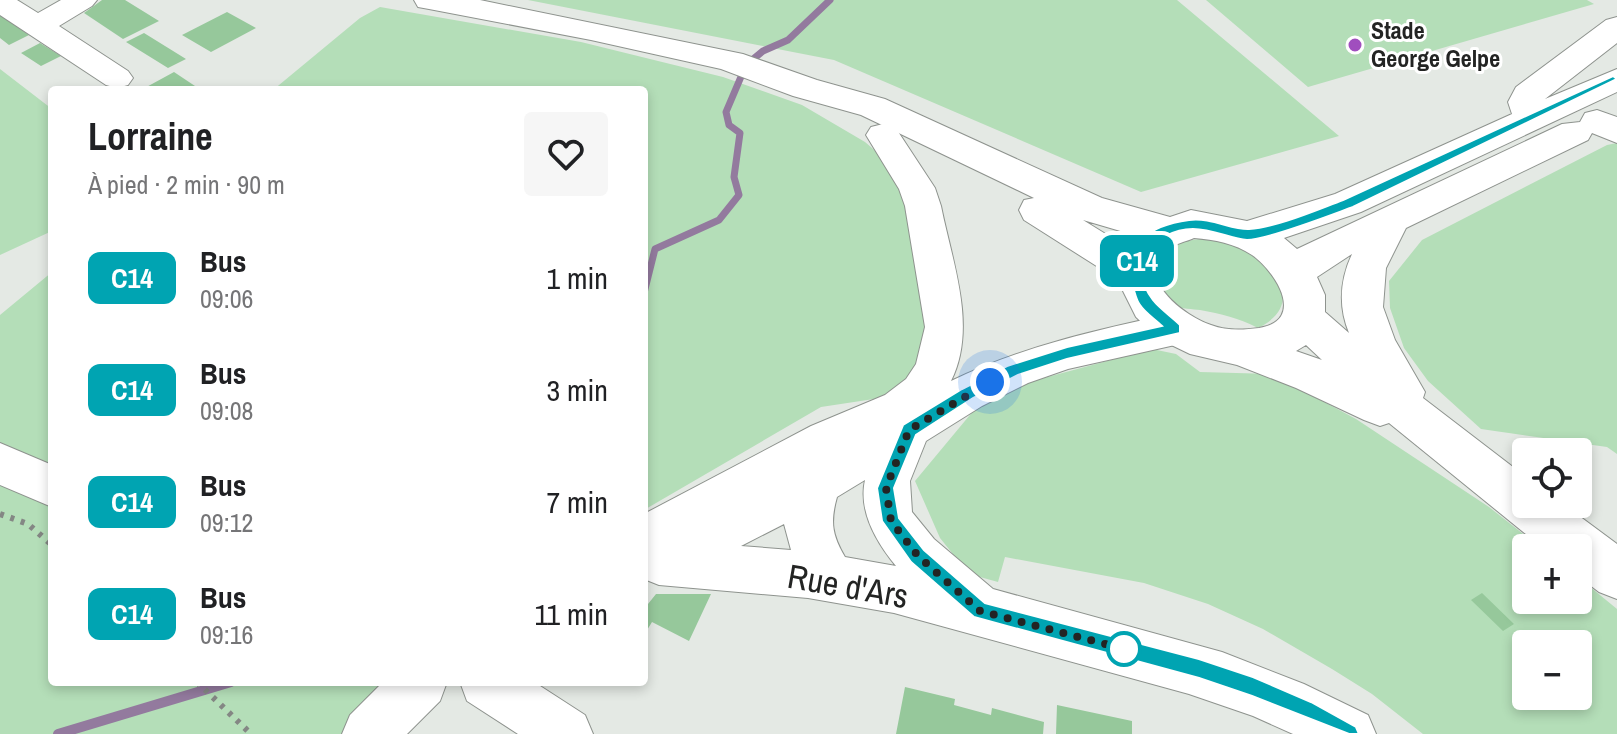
<!DOCTYPE html>
<html lang="fr">
<head>
<meta charset="utf-8">
<style>
	:root { --surface:#fff; --page:#f6f6f6; --text:#202124; --muted:#757577 }
	body { margin:0; font-family:"Archivo Narrow",sans-serif; background:var(--page); color:var(--text); height:100vh; display:flex; flex-direction:column; font-size:30px; white-space:nowrap }
	* { box-sizing:border-box; margin:0 }
	p { font-size:26px; color:var(--muted) }
	.icon { flex:none; width:44px; height:44px; fill:none; stroke:currentColor; stroke-width:2; stroke-linecap:round; stroke-linejoin:round }
	.map { position:relative; flex:1; overflow:hidden }
	.details { position:absolute; left:48px; top:86px; width:600px; height:600px; display:flex; flex-direction:column; background:var(--surface); border-radius:8px; box-shadow:0 4px 12px #0003 }
	.details>* { flex:none }
	.badge { padding:0 16px; border-radius:12px; font-size:28px; line-height:52px }
	.tools { position:absolute; left:1512px; top:438px; display:grid; gap:16px }
	.tools a { display:grid; place-items:center; width:80px; height:80px; border-radius:8px; background:var(--surface); box-shadow:0 4px 12px #0003; font-size:40px }
	.you { position:absolute; width:40px; height:40px; margin:-20px; border:6px solid #fff; border-radius:50%; background:#1a73e8; box-shadow:0 0 0 12px #1a73e833 }
	.map>.badge { position:absolute; translate:-50% -50%; box-shadow:0 0 0 4px #fff }
	.round { display:grid; place-items:center; flex:none; width:84px; height:84px; border-radius:8px; background:var(--page) }
	.overview { display:flex; align-items:center; justify-content:space-between; height:136px; padding:0 40px }
	h1 { font-size:38px; font-weight:800; line-height:60px }
	ul { padding:0; list-style:none }
	li { display:flex; align-items:center; gap:24px; height:112px; padding:0 40px }
	li div { flex:1 }
	li b { display:block; font-size:30px }
	li em { font-style:normal }
	li .badge { min-width:88px; font-weight:700; text-align:center }
	.map>svg:first-child { display:block }
	.green { fill:#b4deb8; fill-rule:evenodd }
	.lines { fill:none; stroke-linecap:round; stroke-linejoin:round }
	.stream-far1 { stroke:#937a9e; stroke-width:7 }
	.stream { stroke:#937a9e; stroke-width:10 }
	.building { fill:#96c89b }
	.minor-casing { stroke:#8e938e; stroke-width:2 }
	.major-casing { stroke:#8e938e; stroke-width:2 }
	.path { stroke:#848784; stroke-width:6; stroke-dasharray:4 7; stroke-linecap:butt }
	.minor { fill:#fff; fill-rule:evenodd }
	.major { fill:#fff; fill-rule:evenodd }
	.line { fill:#00a4b2; stroke:#fff; stroke-width:2 }
	.walk { stroke:#232423; stroke-width:8; stroke-dasharray:0 14.4 }
	.poi-dot { fill:#a04ebe; stroke:#fff; stroke-width:3 }
	.stop-dot { fill:#fff; stroke:#00a4b2; stroke-width:4 }
	.labels { text-anchor:middle; stroke-width:6; stroke-linejoin:round; paint-order:stroke }
	.far-poi-label { font-size:24px; font-weight:bold; fill:#232423; stroke:#fff; text-anchor:start }
	.near-street-label { font-size:34px; fill:#232423; stroke:#fff }
</style>
</head>
<body>
<div class="map">
<svg width="1617" height="734" viewBox="0 0 1617 734">
	<rect width="100%" height="100%" fill="#e4e9e4"/>
	<path class="green" d="M528,0H1177L1339,136L1141,192L834,60Z
		M1206,0H1587L1594,4L1308,87Z
		M380,7L581,42L723,77L802,105L865,142L894,167L908,196L931,308L923,364L887,397L821,407L644,510V90H273L360,18Z
		M0,69L52,109V231L0,255Z
		M1617,143V454L1607,447L1481,429L1428,381L1404,348L1390,308L1389,281L1422,240L1607,145Z
		M1209,238C1225,242 1243,245 1256,255C1286,277 1297,309 1258,328C1239,318 1221,314 1200,310C1193,309 1181,309 1175,306C1160,300 1154,279 1158,264C1164,242 1190,240 1209,238Z
		M52,272V682H421L369,734H0V315Z
		M1152,349L1176,354L1200,372L1272,374L1356,419L1489,507L1541,548H1526V600H1578V577L1617,609V734H1423L1372,694L1332,669L1263,629L1208,604L1144,583L1005,557L998,582L969,574L940,538L915,481L979,404L1025,383ZM1526,644H1578V696H1526Z"/>
	<g class="lines">
		<path class="stream-far1" d="M644,293L655,249L719,220L739,195L734,177L740,133L729,125L726,112L746,65L763,51L788,40L830,0"/>
		<path class="stream" d="M58,734L231,682"/>
	</g>
	<path class="building" d="M102,0H125L159,21L123,39L84,13Z
		M227,12L256,28L211,52L182,35Z
		M0,15L29,35L9,45L0,38Z
		M144,33L186,59L168,68L126,42Z
		M40,43L61,56L41,66L21,53Z
		M174,72L201,90H141Z
		M1482,593L1514,624L1503,631L1471,600Z
		M656,594H711L689,641L652,622L644,635V609Z
		M905,687L955,699L954,705L991,715L992,708L1044,722L1043,734H896Z
		M1057,705L1132,721V734H1056Z"/>
	<g class="lines">
		<defs>
			<path id="minor" d="M0,0H17L38,13L61,0H97L92,6L59,26L128,71L133,78L128,85L117,88L106,85L0,15Z
				M883,124L895,127L935,188L941,206C952,262 978,327 951,381C1023,346 1097,330 1175,313L1189,318L1195,329L1189,340L1175,345L1068,369L1028,383L982,406L926,441L910,481L912,512L934,539L993,589L1222,652L1304,684L1368,715L1376,734H1293L1253,716L1189,694L894,613L808,598L659,585L644,579V514L811,426L885,395L906,379L916,364L925,327L905,206L899,189L866,135L871,127ZM865,480C858,512 877,543 896,566L845,557C832,535 830,522 837,497ZM784,524L791,550L741,546Z
				M0,443L52,465V507L0,485Z
				M383,682H447L440,701L407,734H342L350,715Z
				M460,682H534L585,715L593,734H518L467,701Z"/>
			<path id="major" d="M414,0H480L743,54L817,80L885,99L1102,198L1170,217L1191,210L1247,221L1335,194L1512,114L1508,102L1516,87L1606,20L1617,17V43L1545,99L1617,69V92L1361,212L1284,238L1297,249L1562,124L1580,122L1585,113L1597,110L1617,117V143L1592,133L1588,140L1406,228L1386,268L1383,307L1395,340L1425,392L1423,398L1526,477V504H1563L1617,544V599L1599,592L1578,576V548H1543L1389,423L1380,426L1364,420L1296,388L1237,365L1190,354L1159,339L1136,317L1117,279L1024,220L1019,210L1024,200L1034,198L861,115L793,96L721,69L591,40L429,9L418,7ZM1083,220L1134,235L1125,246ZM1194,238C1215,240 1234,243 1252,255C1275,271 1307,320 1259,328C1243,330 1227,331 1211,325C1185,316 1135,280 1166,251C1173,244 1185,242 1194,238ZM1352,254C1340,280 1338,306 1349,333L1325,312V295L1317,277ZM1306,345L1322,360L1296,351Z"/>
		</defs>
		<use href="#minor" class="minor-casing"/>
		<use href="#major" class="major-casing"/>
		<path class="path" d="M0,514L28,524L52,545
			M197,682L251,734"/>
		<use href="#minor" class="minor"/>
		<use href="#major" class="major"/>
	</g>
	<path class="line" d="M1613,76L1617,79L1353,207C1331,215 1267,240 1247,240C1231,239 1213,229 1193,229C1154,230 1126,265 1153,300C1160,309 1172,317 1180,325V333L1067,359L1018,375L973,398L916,435L894,488L899,518L924,550L985,603L1199,659L1253,677L1311,702L1356,727L1359,734H1349L1252,696L1199,678L974,617L911,562L882,521L877,488L903,425L962,389L1007,366L1067,347L1162,326C1155,319 1145,313 1140,305C1136,300 1135,293 1133,287C1119,245 1150,225 1189,220C1211,217 1232,230 1249,229C1277,227 1316,210 1343,200Z"/>
	<g class="lines">
		<path class="walk" d="M990,382L909,430L886,488L891,521L918,556L980,611L1124,649"/>
	</g>
	<circle class="poi-dot" cx="1355" cy="45" r="8"/>
	<circle class="stop-dot" cx="1124" cy="649" r="16"/>
	<g class="labels">
		<g class="far-poi-label">
			<text x="1371" y="39">Stade<tspan x="1371" dy="28">George Gelpe</tspan></text>
		</g>
		<g class="near-street-label">
			<text transform="translate(848 586) rotate(10)" y="12">Rue d'Ars</text>
		</g>
	</g>
</svg>
<div class="tools">
<a><svg class="icon" aria-label="locate" viewBox="0 0 24 24"><circle cx="12" cy="12" r="6"/><path d="M12 2v4M12 18v4M2 12h4M18 12h4"/></svg></a>
<a>+</a>
<a>−</a>
</div>
<div class="you" style="left:990px;top:382px"></div>
<b class="badge" style="left:1137px;top:261px;background:#00a4b2;color:#fff">C14</b>
<section class="details">
<div class="overview"><div><h1>Lorraine</h1><p>À pied · 2 min · 90 m</p></div><a class="round"><svg class="icon" aria-label="heart" viewBox="0 0 24 24"><path d="M12 20l-8-8c-3-5 5-10 8-4 3-6 11-1 8 4z"/></svg></a></div>
<ul>
<li><span class="badge" style="background:#00a4b2;color:#fff">C14</span><div><b>Bus</b><p>09:06</p></div><em>1 min</em></li>
<li><span class="badge" style="background:#00a4b2;color:#fff">C14</span><div><b>Bus</b><p>09:08</p></div><em>3 min</em></li>
<li><span class="badge" style="background:#00a4b2;color:#fff">C14</span><div><b>Bus</b><p>09:12</p></div><em>7 min</em></li>
<li><span class="badge" style="background:#00a4b2;color:#fff">C14</span><div><b>Bus</b><p>09:16</p></div><em>11 min</em></li>
</ul>
</section>
</div>
</body>
</html>
